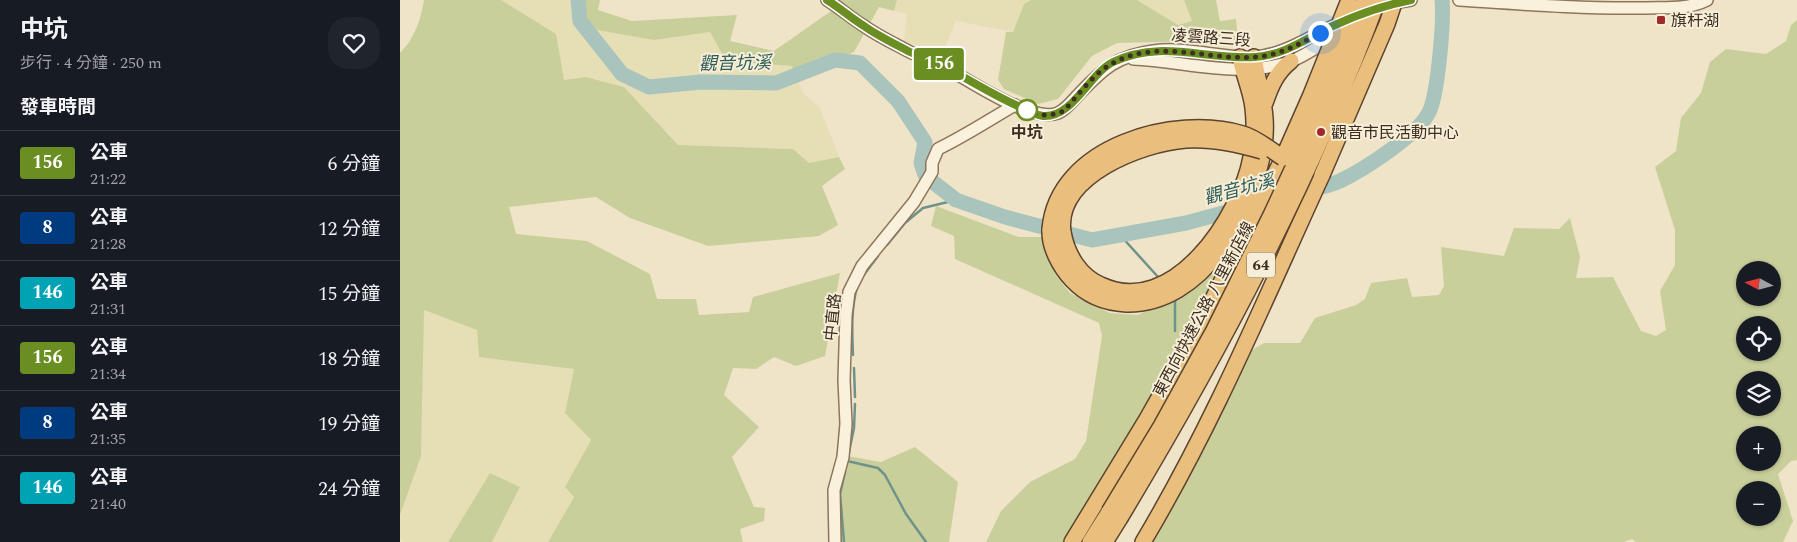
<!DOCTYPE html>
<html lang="zh-TW">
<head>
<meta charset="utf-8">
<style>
	:root { --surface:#171b24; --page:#20242c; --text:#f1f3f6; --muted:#9ea1a6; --line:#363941 }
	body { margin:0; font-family:Spectral,"Noto Sans TC",serif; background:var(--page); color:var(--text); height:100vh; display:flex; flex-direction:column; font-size:19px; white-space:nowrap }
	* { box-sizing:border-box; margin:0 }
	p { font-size:16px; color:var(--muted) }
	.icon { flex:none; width:28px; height:28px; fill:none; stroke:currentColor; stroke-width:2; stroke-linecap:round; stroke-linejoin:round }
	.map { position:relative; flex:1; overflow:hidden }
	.drawer { display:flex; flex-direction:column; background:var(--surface); width:400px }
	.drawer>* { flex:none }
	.badge { padding:0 10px; border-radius:4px; font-size:18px; line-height:32px }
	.needle { width:32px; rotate:277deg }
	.buttons { position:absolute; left:1336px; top:261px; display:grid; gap:10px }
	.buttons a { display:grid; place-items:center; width:45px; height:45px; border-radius:50%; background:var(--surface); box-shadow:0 1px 4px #0004; font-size:25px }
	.you { position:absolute; width:25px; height:25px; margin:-12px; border:4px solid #fff; border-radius:50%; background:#1a73e8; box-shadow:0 0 0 8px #1a73e833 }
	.map>.badge { position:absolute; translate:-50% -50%; box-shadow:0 0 0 2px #fff }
	h2 { padding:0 20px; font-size:19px; line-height:45px }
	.round { display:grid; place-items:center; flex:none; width:52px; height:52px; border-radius:20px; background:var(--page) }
	.head { display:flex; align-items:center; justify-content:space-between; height:85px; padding:0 20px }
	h1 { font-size:24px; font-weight:700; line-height:38px }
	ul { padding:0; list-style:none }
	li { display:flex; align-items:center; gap:15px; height:65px; padding:0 20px; border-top:1px solid var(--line) }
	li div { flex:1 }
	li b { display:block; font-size:19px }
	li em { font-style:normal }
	li .badge { min-width:55px; font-weight:700; text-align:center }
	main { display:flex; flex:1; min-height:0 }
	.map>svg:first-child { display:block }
	.farmland { fill:#e6deb5 }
	.green { fill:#c9cf9b; fill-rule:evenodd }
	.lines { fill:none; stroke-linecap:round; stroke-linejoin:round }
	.stream { stroke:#6f938a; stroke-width:2.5 }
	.river { stroke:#a9c4bc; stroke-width:15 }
	.tertiary-casing { stroke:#8d765c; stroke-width:14 }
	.trunk-casing { stroke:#5b4430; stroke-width:18 }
	.tertiary { stroke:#faf1dc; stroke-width:11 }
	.trunk { stroke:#eabe7c; stroke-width:15 }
	.trunk-bridge-casing { stroke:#5b4430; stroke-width:18; stroke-linecap:butt }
	.trunk-bridge { stroke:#eabe7c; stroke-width:15 }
	.line-casing { stroke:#fff; stroke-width:11 }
	.line { stroke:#6b8e23; stroke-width:8 }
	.walk { stroke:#3d2e20; stroke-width:5; stroke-dasharray:0 9 }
	.poi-dot { fill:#9e2a2b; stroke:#f7eed8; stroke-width:2 }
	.stop-dot { fill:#fff; stroke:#6b8e23; stroke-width:2.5 }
	.labels { text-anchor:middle; stroke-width:4; stroke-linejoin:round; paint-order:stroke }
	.shield { fill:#f7eed8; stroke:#756857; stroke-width:1 }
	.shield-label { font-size:15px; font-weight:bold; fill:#3d2e20 }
	.poi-label { font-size:16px; fill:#3d2e20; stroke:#f7eed8; text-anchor:start }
	.street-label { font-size:16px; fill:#3d2e20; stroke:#f7eed8 }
	.stop-label { font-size:16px; font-weight:bold; fill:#3d2e20; stroke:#f7eed8 }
	.water-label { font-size:18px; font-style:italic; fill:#2f5d5a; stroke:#f7eed8 }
</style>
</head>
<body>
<main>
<section class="drawer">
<div class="head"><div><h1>中坑</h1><p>步行 · 4 分鐘 · 250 m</p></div><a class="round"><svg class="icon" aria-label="heart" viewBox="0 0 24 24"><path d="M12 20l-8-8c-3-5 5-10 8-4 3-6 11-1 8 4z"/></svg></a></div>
<h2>發車時間</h2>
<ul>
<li><span class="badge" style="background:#6b8e23;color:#fff">156</span><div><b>公車</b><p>21:22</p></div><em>6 分鐘</em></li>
<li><span class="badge" style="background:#003b80;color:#fff">8</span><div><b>公車</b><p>21:28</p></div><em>12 分鐘</em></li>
<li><span class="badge" style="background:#00a3b4;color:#fff">146</span><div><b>公車</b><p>21:31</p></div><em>15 分鐘</em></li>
<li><span class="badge" style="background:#6b8e23;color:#fff">156</span><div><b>公車</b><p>21:34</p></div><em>18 分鐘</em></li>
<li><span class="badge" style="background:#003b80;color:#fff">8</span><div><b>公車</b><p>21:35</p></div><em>19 分鐘</em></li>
<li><span class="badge" style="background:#00a3b4;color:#fff">146</span><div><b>公車</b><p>21:40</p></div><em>24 分鐘</em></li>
</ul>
</section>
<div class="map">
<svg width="1397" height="542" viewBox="0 0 1397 542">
	<rect width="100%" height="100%" fill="#f0e4c8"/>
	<path class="farmland" d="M101,0H173V6L254,40L310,32L326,61L392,66L403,93L420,108L439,157L409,163L393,149L278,145L224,87L186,77L164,80L155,34Z
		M497,0H631L624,4L613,32L556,21L542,54L504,41L507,14L494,11Z
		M737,0H784L793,21L778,25Z
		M23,310L77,330L79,357L174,369L165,413L191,440L165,487L174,496L148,542H92L120,487L90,473L48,542H4L0,539V515L21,456Z"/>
	<path class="green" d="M24,0H101L156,34L164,80L186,77L224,87L278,145L393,149L409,163L439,157L445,169L422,186L438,225L419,236L308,246L230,218L196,197L109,207L116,234L187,241L250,274L257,299H296L299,315L349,312L353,297L440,273L425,356L396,366L374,357L356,369L333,368L324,395L359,427L332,457L354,507L365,508L364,521L340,529L343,542H148L174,497L165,487L191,440L165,413L174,369L79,357L77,330L24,310L21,456L0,515V53C14,39 21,20 24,0Z
		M173,0H200L198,10L232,21L337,15L330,41L374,51L431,11L430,0H497L494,11L479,7L454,52L395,76L392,66L326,61L310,32L254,40L192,29L173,6Z
		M631,0H737L778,25L792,21L784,0H816L820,21L836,19L838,40L717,43L692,56L658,99L638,104L604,89L598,80L606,32H613L624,4Z
		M1397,20V460L1391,461L1378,474L1393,521L1383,542H1236L1232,539L1224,542H747L771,509L845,354L864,343H900L915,318L956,305L965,299L971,283L1007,278L1012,297L1039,295L1044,286L1041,247L1104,256L1114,228L1159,229L1170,218L1180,257L1176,278L1213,277L1241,331L1256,336L1266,330L1260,291L1275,265V230L1255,167L1276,151L1281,118L1301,93L1310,62L1326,49L1366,54L1386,41L1391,25ZM1345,270H1372V298H1345ZM1345,325H1372V352H1345ZM1345,380H1372V408H1345ZM1345,435H1372V462H1345ZM1345,490H1372V518H1345Z
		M536,206L619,237H646L655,274L670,293L710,313L738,315L781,293L827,253L835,257L667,542H586L601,511L630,482L675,459L686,441L702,336L699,323L555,259L554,236L531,226Z
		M515,447L558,482L549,542H434L442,455L481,462Z
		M90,473L120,487L92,542H48Z"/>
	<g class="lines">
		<path class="stream" d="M720,235L759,278
			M487,245L505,223L523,208L556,200
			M463,276L478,256
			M775,331V298
			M453,355C452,331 451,310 457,287
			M454,368L455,397
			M449,452L454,428L455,404
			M447,461L478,468L485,475L506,514L526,542
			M444,542L440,494L445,472"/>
		<path class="river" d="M178,0L180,21L222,74L249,87L301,82L376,83L435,60L460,63L498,101L525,142L521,163L525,175
			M533,182L556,200L605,217L692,240L786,223L838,209
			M906,190C917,188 930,186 940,181C963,170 1016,136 1028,114C1038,98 1044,20 1042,0"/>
		<defs>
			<path id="tertiary" d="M427,0C440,8 451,18 464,26C478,36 495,44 510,52C518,56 527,57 535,61C561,75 630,124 658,113C667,109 673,100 680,93C704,68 717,56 753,51C787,46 821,59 855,57C888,54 913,34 942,22
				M1059,0C1121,4 1182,9 1243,8C1265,7 1287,10 1307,0
				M969,12L993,3L1011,0
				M733,59C785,61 838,79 889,62C906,56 921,44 936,35
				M435,542L434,490L443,457L446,424L444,380L446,315L449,292L462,266L514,202L532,172V163L538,149C565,136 589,120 615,105"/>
			<path id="trunk" d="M865,103C871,86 876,73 891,61
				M650,229C649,247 660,267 672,280C686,295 705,303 726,304C802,306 854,213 864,146C869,111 859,90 854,57
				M663,232C667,255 680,276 701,285C773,319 840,217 851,157C854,141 855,124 853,108C851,90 843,74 840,57
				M672,542L747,419L800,325L883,158L922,175C865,299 813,425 743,542
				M690,542L709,512
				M705,542L720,518"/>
		</defs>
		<use href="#tertiary" class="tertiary-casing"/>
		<use href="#trunk" class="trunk-casing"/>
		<use href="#tertiary" class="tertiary"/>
		<use href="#trunk" class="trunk"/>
		<defs>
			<path id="trunk-bridge" d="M883,158L910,97L949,0
				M922,175L987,24L995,0
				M650,229C657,146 775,113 843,134C857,138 871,150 883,158
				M663,232C655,176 743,143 786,140C812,138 838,144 862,151
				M709,512L760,428L814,330L872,213L924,101L965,0
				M720,518C819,353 911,181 978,0"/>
		</defs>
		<use href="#trunk-bridge" class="trunk-bridge-casing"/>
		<use href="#trunk-bridge" class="trunk-bridge"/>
	</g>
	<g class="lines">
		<defs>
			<path id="line" d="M427,0C440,8 451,18 464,26C478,36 495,44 510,52C518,56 527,57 535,61C563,76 589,93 618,106C626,110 635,115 643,116C673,118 689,74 713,62C761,39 806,60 855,57C886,55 908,37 935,25C959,14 985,5 1011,0"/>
		</defs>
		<use href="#line" class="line-casing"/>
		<use href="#line" class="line"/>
		<path class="walk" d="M627,110C640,117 651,116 664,111C678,95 694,73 713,63C760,38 807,61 856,57C880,55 899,44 920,33"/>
	</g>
	<g class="poi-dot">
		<rect x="1256" y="15" width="10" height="10" rx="2.5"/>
		<circle cx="921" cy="132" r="5"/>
	</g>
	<circle class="stop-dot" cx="627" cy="110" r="10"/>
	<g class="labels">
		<rect class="shield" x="847" y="252.5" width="28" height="25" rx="4"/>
		<g class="shield-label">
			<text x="861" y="270">64</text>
		</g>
		<g class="poi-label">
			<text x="1271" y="26">旗杆湖</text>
			<text x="931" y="138">觀音市民活動中心</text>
		</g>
		<g class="street-label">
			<text transform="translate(811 37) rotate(4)" y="6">凌雲路三段</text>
			<text transform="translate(803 309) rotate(-62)" y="6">東西向快速公路 八里新店線</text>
			<text transform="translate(432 317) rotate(-84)" y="6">中直路</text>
		</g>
		<g class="stop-label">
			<text x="627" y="138">中坑</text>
		</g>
		<g class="water-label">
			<text transform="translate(335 63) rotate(-1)" y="6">觀音坑溪</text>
			<text transform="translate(839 189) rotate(-15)" y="6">觀音坑溪</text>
		</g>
	</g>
</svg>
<div class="buttons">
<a><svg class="needle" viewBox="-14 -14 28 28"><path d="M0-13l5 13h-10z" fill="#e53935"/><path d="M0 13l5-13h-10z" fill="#9ea1a6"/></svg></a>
<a><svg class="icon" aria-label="locate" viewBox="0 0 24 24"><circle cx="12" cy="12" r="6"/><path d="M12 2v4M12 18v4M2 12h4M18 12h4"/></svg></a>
<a><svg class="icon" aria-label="layers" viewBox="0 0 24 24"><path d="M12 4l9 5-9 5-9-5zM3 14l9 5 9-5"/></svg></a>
<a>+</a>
<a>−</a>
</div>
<div class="you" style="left:920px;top:33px"></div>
<b class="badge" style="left:539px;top:64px;background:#6b8e23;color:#fff">156</b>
</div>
</main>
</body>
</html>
